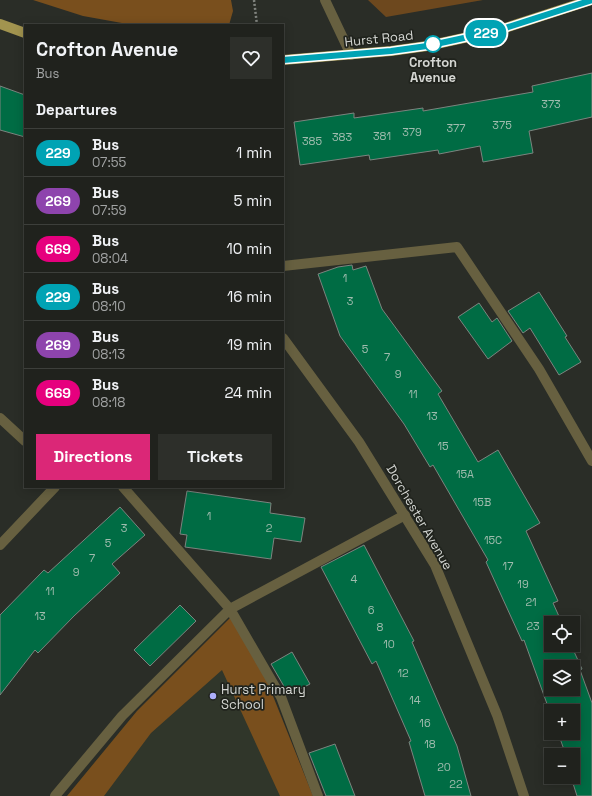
<!DOCTYPE html>
<html lang="en">
<head>
<meta charset="utf-8">
<style>
	:root { --surface:#20221d; --page:#2d2f2a; --text:#f1f3f6; --muted:#a2a4a4; --line:#3d3f3b; --accent:#db2777 }
	body { margin:0; font-family:"Space Grotesk",sans-serif; background:var(--page); color:var(--text); height:100vh; display:flex; flex-direction:column; font-size:15px; white-space:nowrap }
	* { box-sizing:border-box; margin:0 }
	p { font-size:13px; color:var(--muted) }
	.icon { flex:none; width:22px; height:22px; fill:none; stroke:currentColor; stroke-width:2; stroke-linecap:round; stroke-linejoin:round }
	.map { position:relative; flex:1; overflow:hidden }
	.details { position:absolute; left:24px; top:24px; width:260px; height:464px; display:flex; flex-direction:column; background:var(--surface); border-radius:0px; box-shadow:0 2px 10px #0003,0 0 0 1px var(--line) }
	.details>* { flex:none }
	.badge { padding:0 8px; border-radius:13px; font-size:14px; line-height:26px }
	.buttons { position:absolute; left:544px; top:616px; display:grid; gap:8px }
	.buttons a { display:grid; place-items:center; width:36px; height:36px; border-radius:0px; background:var(--surface); box-shadow:0 2px 10px #0003,0 0 0 1px var(--line); font-size:20px }
	.map>.badge { position:absolute; translate:-50% -50%; box-shadow:0 0 0 2px #fff }
	h2 { padding:0 12px; font-size:15px; line-height:36px }
	.round { display:grid; place-items:center; flex:none; width:42px; height:42px; border-radius:0px; background:var(--page) }
	.headline { display:flex; align-items:center; justify-content:space-between; height:68px; padding:0 12px }
	h1 { font-size:19px; font-weight:700; line-height:30px }
	.cta { display:flex; gap:8px; margin-top:auto; padding:8px 12px }
	.cta a { flex:1; height:46px; border-radius:0px; background:var(--accent); color:#fff; font-size:16px; font-weight:700; line-height:46px; text-align:center }
	.cta a+a { background:var(--page); color:var(--text) }
	ul { padding:0; list-style:none }
	li { display:flex; align-items:center; gap:12px; height:48px; padding:0 12px; border-top:1px solid var(--line) }
	li div { flex:1 }
	li b { display:block; font-size:15px }
	li em { font-style:normal }
	li .badge { min-width:44px; font-weight:700; text-align:center }
	.map>svg:first-child { display:block }
	.built { fill:#30362a }
	.green { fill:#6d481e }
	.forest { fill:#794f1d }
	.building { fill:#006c44; stroke:#7c847f; fill-rule:evenodd }
	.lines { fill:none; stroke-linecap:round; stroke-linejoin:round }
	.path { stroke:#81847f; stroke-width:2.5; stroke-dasharray:2 2; stroke-linecap:butt }
	.service { stroke:#676040; stroke-width:10 }
	.minor { stroke:#676040; stroke-width:10 }
	.tertiary { stroke:#676040; stroke-width:10 }
	.primary { stroke:#a2944f; stroke-width:10 }
	.line-casing { stroke:#fff; stroke-width:9 }
	.line { stroke:#00a3b4; stroke-width:6 }
	.stop-dot { fill:#fff; stroke:#00a3b4; stroke-width:2 }
	.poi-dot { fill:#adaffb; stroke:#20231d; stroke-width:1.5 }
	.labels { text-anchor:middle; stroke-width:3.5; stroke-linejoin:round; paint-order:stroke }
	.number-label { font-size:11px; fill:#9fbcae }
	.street-label { font-size:13px; fill:#d4d6d2; stroke:#20231d }
	.stop-label { font-size:13px; font-weight:bold; fill:#d4d6d2; stroke:#20231d }
	.poi-label { font-size:13px; fill:#d4d6d2; stroke:#20231d; text-anchor:start }
</style>
</head>
<body>
<div class="map">
<svg width="592" height="796" viewBox="0 0 592 796">
	<rect width="100%" height="100%" fill="#2a2d27"/>
	<path class="built" d="M231,617L313,796H67L137,711Z"/>
	<path class="green" d="M368,0H483L386,17Z"/>
	<path class="forest" d="M33,0H231L233,11L229,25H133L83,16Z
		M231,617L267,681L313,796H280L222,670L151,733L104,796H67L137,711Z"/>
	<path class="building" d="M592,73V117L529,131L533,153L483,162L480,146L439,154L438,150L370,160L369,155L300,165L294,122L354,113V118L423,108V111L533,92L532,86Z
		M0,86L25,95V137L0,130Z
		M352,265L353,270L366,266L382,309L442,391L438,394L478,462L498,450L540,523L526,531L558,601L553,603L562,623H551V645H571L582,669L580,670L592,703V796H577L571,777H573V755H566L558,733H573V711H551V715L524,640L522,641L486,562L488,560L433,465L430,467L404,424L340,336L318,274L338,267ZM551,667H573V689H551Z
		M539,292L567,336L565,337L581,362L559,375L530,328L523,333L508,311Z
		M479,303L492,322L497,318L512,341L488,359L458,317Z
		M187,491L271,503L270,513L305,518L301,542L274,538L271,559L185,547L187,535L180,534Z
		M120,507L145,535L112,564L120,573L74,616L38,653L35,650L0,695V615L44,570L48,573Z
		M364,545L414,641L412,642L457,746L471,796H425L409,742L411,741L376,661L372,664L321,567Z
		M180,605L196,621L150,666L134,650Z
		M292,652L310,684L289,695L271,664Z
		M335,744L355,796H326L309,753Z"/>
	<g class="lines">
		<path class="path" d="M254,0L257,25"/>
		<path class="service" d="M325,0L351,55
			M283,266L457,247L539,369L592,461
			M55,796L122,716L230,609L123,487
			M318,796L281,697L230,609L405,515"/>
		<path class="minor" d="M283,338L359,442L435,565L497,715L524,796
			M0,418L25,441"/>
		<path class="tertiary" d="M0,545L55,487"/>
		<path class="primary" d="M0,24L25,33
			M283,60L391,51L427,46L496,31L591,0"/>
	</g>
	<g class="lines">
		<defs>
			<path id="line" d="M283,60L391,51L427,46L496,31L592,0"/>
		</defs>
		<use href="#line" class="line-casing"/>
		<use href="#line" class="line"/>
	</g>
	<circle class="stop-dot" cx="433" cy="44" r="8"/>
	<circle class="poi-dot" cx="213" cy="696" r="4"/>
	<g class="labels">
		<g class="number-label">
			<text x="551" y="108">373</text>
			<text x="502" y="129">375</text>
			<text x="456" y="132">377</text>
			<text x="412" y="136">379</text>
			<text x="382" y="140">381</text>
			<text x="342" y="141">383</text>
			<text x="312" y="145">385</text>
			<text x="345" y="282">1</text>
			<text x="350" y="305">3</text>
			<text x="365" y="353">5</text>
			<text x="387" y="361">7</text>
			<text x="398" y="378">9</text>
			<text x="413" y="398">11</text>
			<text x="432" y="420">13</text>
			<text x="443" y="450">15</text>
			<text x="465" y="478">15A</text>
			<text x="482" y="506">15B</text>
			<text x="209" y="520">1</text>
			<text x="124" y="532">3</text>
			<text x="269" y="532">2</text>
			<text x="493" y="544">15C</text>
			<text x="108" y="547">5</text>
			<text x="92" y="562">7</text>
			<text x="508" y="570">17</text>
			<text x="76" y="576">9</text>
			<text x="354" y="583">4</text>
			<text x="523" y="588">19</text>
			<text x="50" y="595">11</text>
			<text x="531" y="606">21</text>
			<text x="371" y="614">6</text>
			<text x="40" y="620">13</text>
			<text x="533" y="630">23</text>
			<text x="380" y="631">8</text>
			<text x="389" y="648">10</text>
			<text x="403" y="677">12</text>
			<text x="415" y="704">14</text>
			<text x="425" y="727">16</text>
			<text x="430" y="748">18</text>
			<text x="444" y="771">20</text>
			<text x="456" y="788">22</text>
		</g>
		<g class="street-label">
			<text transform="translate(379 38) rotate(-6)" y="5">Hurst Road</text>
			<text transform="translate(420 517) rotate(60)" y="5">Dorchester Avenue</text>
		</g>
		<g class="stop-label">
			<text x="433" y="67">Crofton<tspan x="433" dy="15">Avenue</tspan></text>
		</g>
		<g class="poi-label">
			<text x="221" y="694">Hurst Primary<tspan x="221" dy="15">School</tspan></text>
		</g>
	</g>
</svg>
<div class="buttons">
<a><svg class="icon" aria-label="locate" viewBox="0 0 24 24"><circle cx="12" cy="12" r="6"/><path d="M12 2v4M12 18v4M2 12h4M18 12h4"/></svg></a>
<a><svg class="icon" aria-label="layers" viewBox="0 0 24 24"><path d="M12 4l9 5-9 5-9-5zM3 14l9 5 9-5"/></svg></a>
<a>+</a>
<a>−</a>
</div>
<b class="badge" style="left:486px;top:33px;background:#00a3b4;color:#fff">229</b>
<section class="details">
<div class="headline"><div><h1>Crofton Avenue</h1><p>Bus</p></div><a class="round"><svg class="icon" aria-label="heart" viewBox="0 0 24 24"><path d="M12 20l-8-8c-3-5 5-10 8-4 3-6 11-1 8 4z"/></svg></a></div>
<h2>Departures</h2>
<ul>
<li><span class="badge" style="background:#00a3b4;color:#fff">229</span><div><b>Bus</b><p>07:55</p></div><em>1 min</em></li>
<li><span class="badge" style="background:#8e44ad;color:#fff">269</span><div><b>Bus</b><p>07:59</p></div><em>5 min</em></li>
<li><span class="badge" style="background:#e6007e;color:#fff">669</span><div><b>Bus</b><p>08:04</p></div><em>10 min</em></li>
<li><span class="badge" style="background:#00a3b4;color:#fff">229</span><div><b>Bus</b><p>08:10</p></div><em>16 min</em></li>
<li><span class="badge" style="background:#8e44ad;color:#fff">269</span><div><b>Bus</b><p>08:13</p></div><em>19 min</em></li>
<li><span class="badge" style="background:#e6007e;color:#fff">669</span><div><b>Bus</b><p>08:18</p></div><em>24 min</em></li>
</ul>
<div class="cta"><a>Directions</a><a>Tickets</a></div>
</section>
</div>
</body>
</html>
